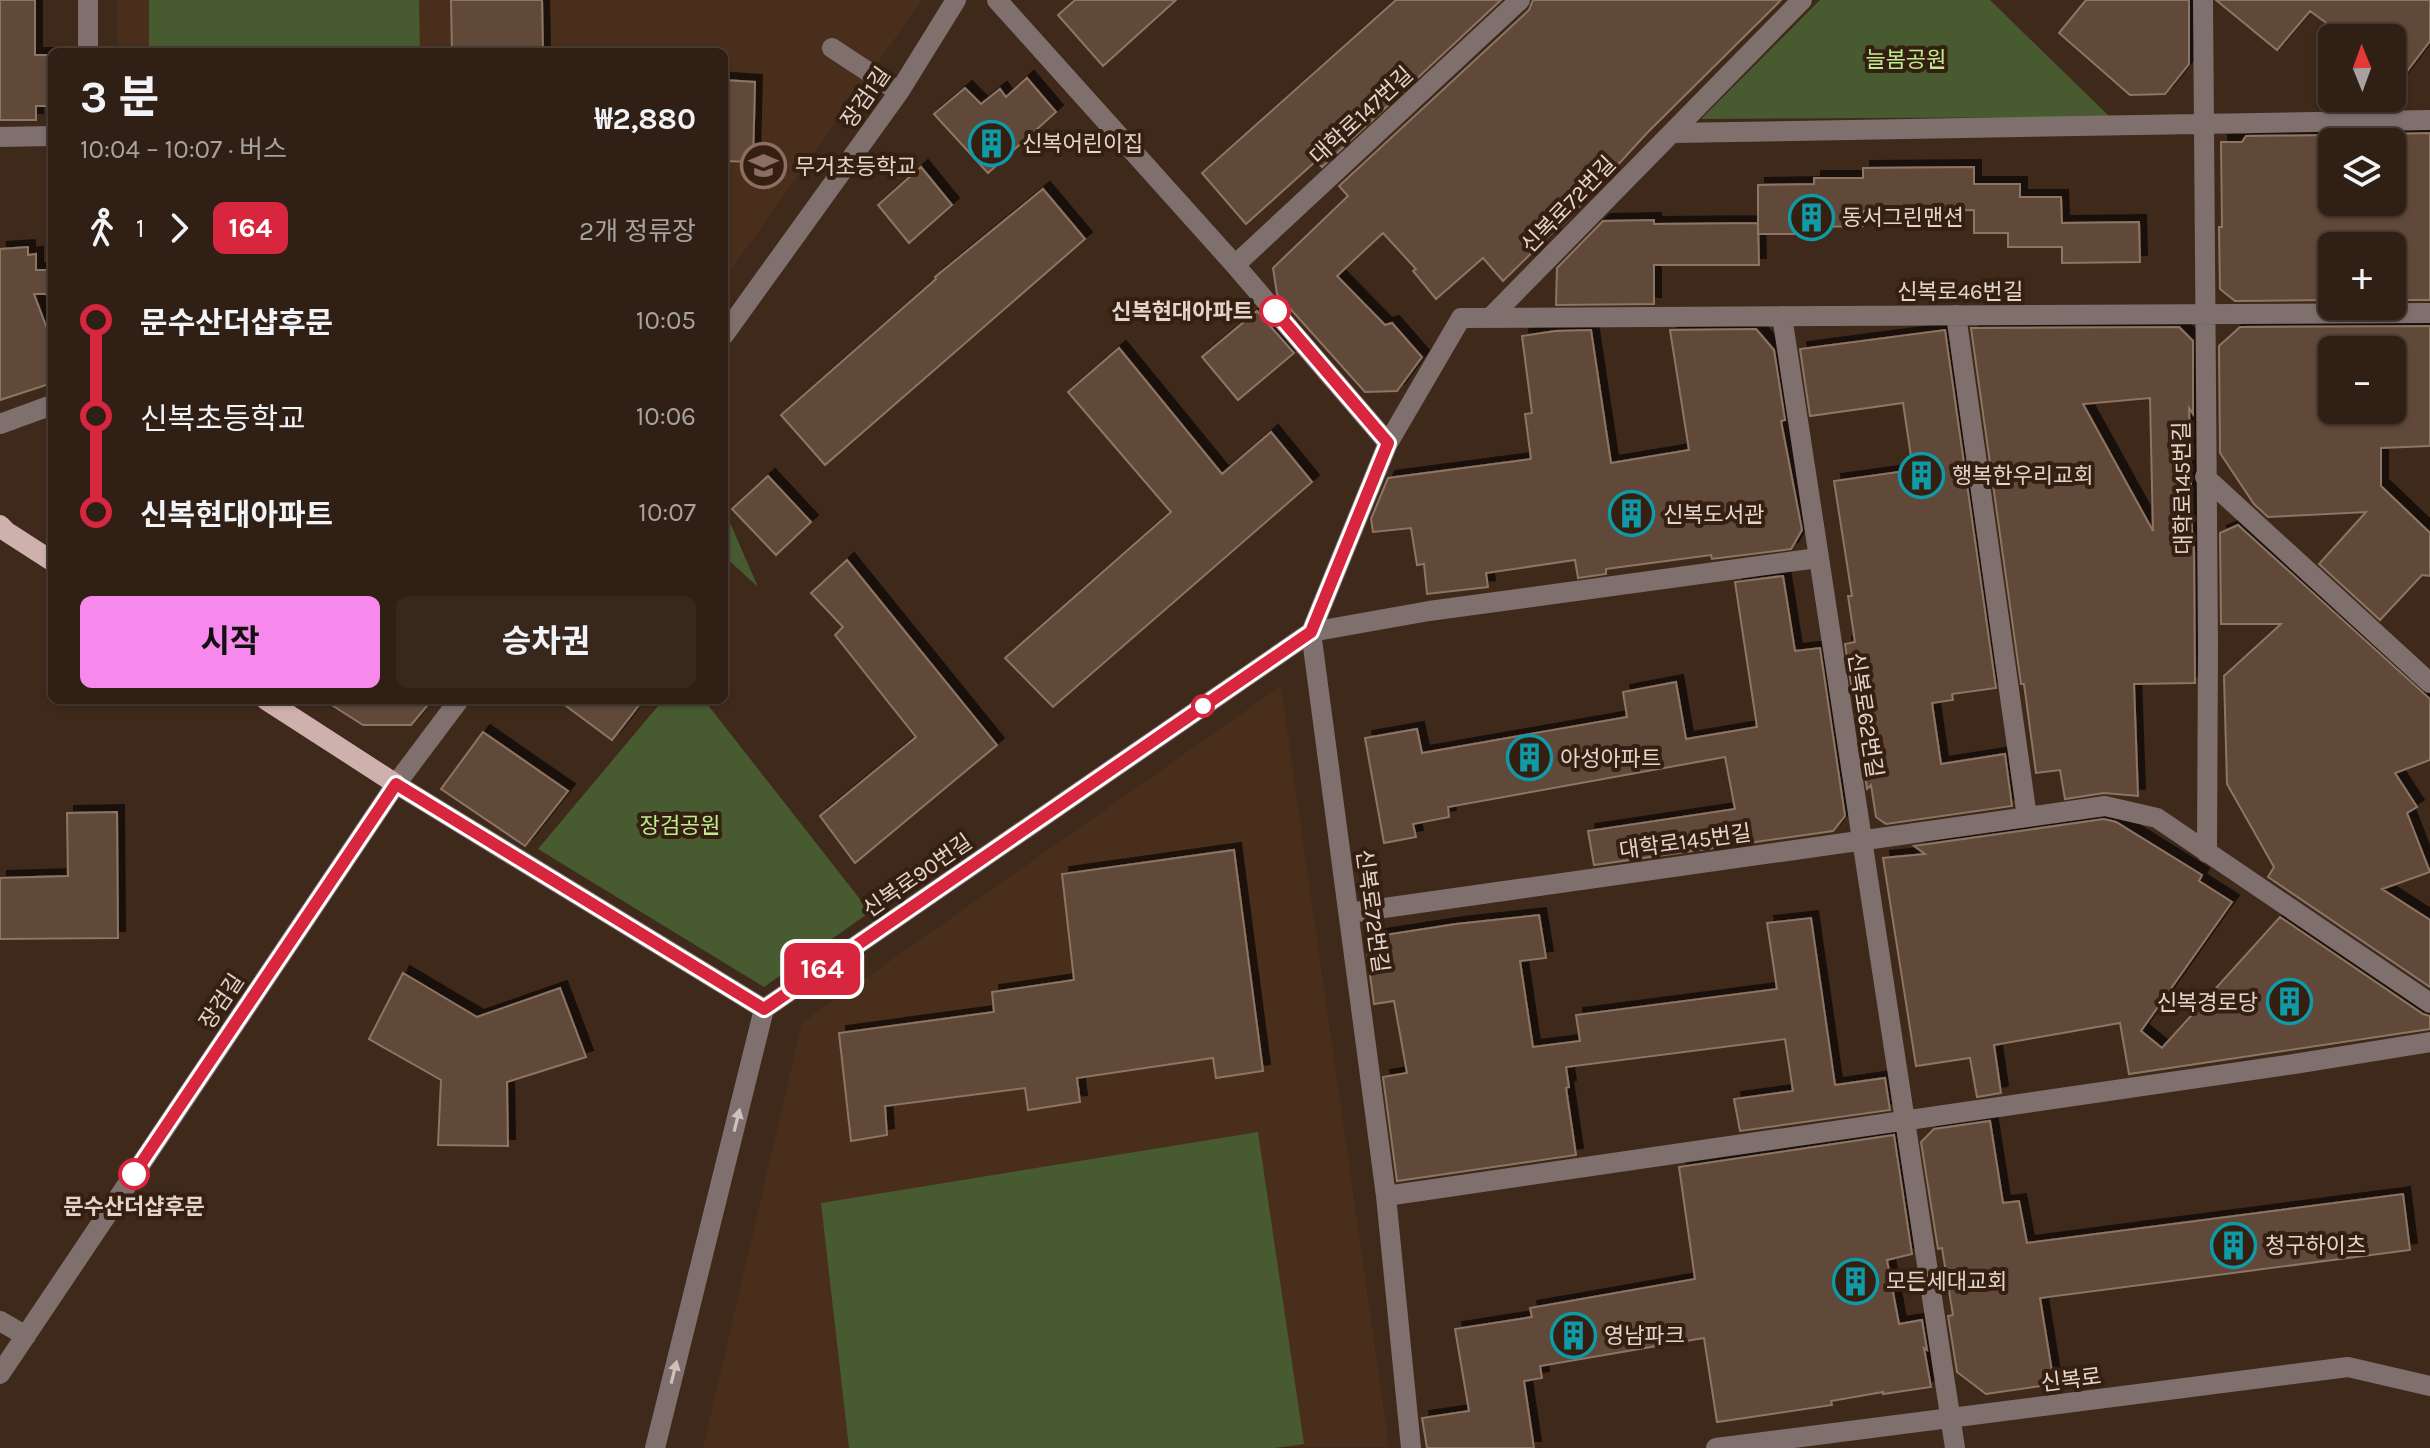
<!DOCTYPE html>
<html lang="ko">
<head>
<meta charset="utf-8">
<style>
	:root { --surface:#2f1f14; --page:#37271d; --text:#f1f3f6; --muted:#a7a2a0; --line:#4a3d34; --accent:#f788ec }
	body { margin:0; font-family:Karla,"Noto Sans KR",sans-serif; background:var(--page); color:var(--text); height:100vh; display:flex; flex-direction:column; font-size:30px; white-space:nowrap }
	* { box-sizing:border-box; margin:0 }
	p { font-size:26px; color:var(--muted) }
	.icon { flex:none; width:44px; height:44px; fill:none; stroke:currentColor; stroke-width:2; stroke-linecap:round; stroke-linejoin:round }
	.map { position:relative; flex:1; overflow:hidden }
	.panel { position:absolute; left:48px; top:48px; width:680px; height:656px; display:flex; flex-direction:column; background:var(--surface); border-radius:12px; box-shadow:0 2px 6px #0004,0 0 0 2px var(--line) }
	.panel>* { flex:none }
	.badge { padding:0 16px; border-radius:12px; font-size:28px; line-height:52px }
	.needle { width:52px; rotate:359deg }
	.tools { position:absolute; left:2318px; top:24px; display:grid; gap:16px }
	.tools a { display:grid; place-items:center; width:88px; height:88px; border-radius:12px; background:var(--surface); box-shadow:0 2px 6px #0004,0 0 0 2px var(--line); font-size:40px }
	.map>.badge { position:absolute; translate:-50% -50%; box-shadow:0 0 0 4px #fff }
	.legs { display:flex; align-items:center; gap:12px; height:88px; padding:0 32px; font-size:26px }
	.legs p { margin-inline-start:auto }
	.summary { display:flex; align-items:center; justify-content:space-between; height:136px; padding:0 32px }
	h1 { font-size:44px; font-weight:700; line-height:60px }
	.cta { display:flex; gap:16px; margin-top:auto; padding:16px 32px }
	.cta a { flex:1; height:92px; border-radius:12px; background:var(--accent); color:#111; font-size:32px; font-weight:700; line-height:92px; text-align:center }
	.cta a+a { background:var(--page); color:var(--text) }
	ul { padding:0 32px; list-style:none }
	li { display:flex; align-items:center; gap:28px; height:96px; font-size:30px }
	li i { display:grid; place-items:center; width:12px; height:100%; margin:0 10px; background:currentColor }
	li i::after { content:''; width:20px; height:20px; margin:-10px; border:6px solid; border-radius:50%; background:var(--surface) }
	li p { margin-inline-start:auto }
	li:first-child i { background:linear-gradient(#0000 50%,currentColor 0) }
	li:last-child i { background:linear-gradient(currentColor 50%,#0000 0) }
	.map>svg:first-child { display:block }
	.built { fill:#492e1b }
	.green { fill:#475a30 }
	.building { fill:#604839; stroke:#8d7463; stroke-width:2; fill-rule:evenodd; filter:url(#shadow) }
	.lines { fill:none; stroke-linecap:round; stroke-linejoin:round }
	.minor { stroke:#7f706e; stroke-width:20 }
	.major { stroke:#ceb1ac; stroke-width:20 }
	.oneway { fill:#cfc1b9 }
	.line-1-casing { stroke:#fff; stroke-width:18 }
	.line-1 { stroke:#d7263d; stroke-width:12 }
	.stop-1-dot { fill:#fff; stroke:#d7263d; stroke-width:4 }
	.labels { text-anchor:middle; stroke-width:8; stroke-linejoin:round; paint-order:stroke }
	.park-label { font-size:22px; fill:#bfea8e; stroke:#341f11 }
	.street-label { font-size:22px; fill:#e3d5cc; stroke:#341f11 }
	.poi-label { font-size:22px; fill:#e3d5cc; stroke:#341f11; text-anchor:start }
	.stop-label { font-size:22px; font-weight:bold; fill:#e3d5cc; stroke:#341f11; text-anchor:end }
</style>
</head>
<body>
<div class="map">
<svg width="2430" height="1448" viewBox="0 0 2430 1448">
	<defs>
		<filter id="shadow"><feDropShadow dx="7" dy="-7" stdDeviation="0" flood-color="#0009"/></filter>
	</defs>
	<rect width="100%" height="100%" fill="#3f291b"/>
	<path class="built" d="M117,0H922L724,280V52H118Z
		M1281,686L1389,1447L703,1448L802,1023Z"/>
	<path class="green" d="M149,0H419L420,52H149Z
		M1820,0H1990L2110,117L1701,119Z
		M724,509L758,587L724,556Z
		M663,700H704L870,912L764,987L538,849Z
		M1258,1132L1304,1444L1275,1448H849L821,1203Z"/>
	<path class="building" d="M0,0H35V55H52V106H36V120H0Z
		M451,0H542L543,52H452Z
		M1075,0H1176L1103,66L1058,15Z
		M1396,0H1501L1322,167L1316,161L1246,224L1202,173Z
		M1533,0H1781L1647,133L1559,229V226L1503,281L1483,258L1436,299L1413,271L1416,269L1383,233L1337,276L1385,325L1392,323L1422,357L1397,391L1365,392L1277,294L1273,268L1348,196L1339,186L1529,10Z
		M2086,0H2189V64L2165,94L2130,95L2059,33Z
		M2216,0H2430V41L2392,91V38H2347L2310,11L2277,50Z
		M1027,78L1056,112L988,173L934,114L965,88L981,104L1000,89L1006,97Z
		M724,80L755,82L753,162L724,161Z
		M2430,133V300H2392V246H2332V300L2235,301L2220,289L2219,227H2222L2221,142H2242L2246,136L2332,135V202H2392V134Z
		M921,167L952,205L909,243L878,205Z
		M1974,167V184H2020V197H2061L2062,223L2139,222L2140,262L2062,263V247H2008V233H1974V210L1863,211V226L1814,227V234H1758V185L1814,184V178H1863V168Z
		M1043,189L1085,239L825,465L781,415L936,279L935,277Z
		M1654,220V224L1758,223L1759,265H1654V304L1556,305L1557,268L1603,221Z
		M28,247V255L36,254V270H52V294H34L52,342V383L0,400V249Z
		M1257,311L1294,353L1238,400L1202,357Z
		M2430,326V446L2381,448V486L2430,533V576L2422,575L2380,620L2319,564L2366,512L2268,517L2254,504L2220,453L2219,346L2240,327ZM2332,350H2392V410L2332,413Z
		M2179,327L2193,341V414L2189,408L2192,530L2194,546L2195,683L2134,684L2138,796L2104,793L2065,799L2060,770L2036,773L2024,684H2021L1971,328ZM2150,398L2153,531L2083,404Z
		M1756,329L1774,350L1785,420L1781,421L1802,530L1791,549L1712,559L1711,555L1606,569V574L1578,578L1575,560L1486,573L1488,587L1427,594L1424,564L1417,565L1411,528L1373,532L1371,519L1388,478L1531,459L1525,414L1532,413L1522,336L1555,331L1591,330L1611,463L1689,450L1670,330Z
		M1945,330L1996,688L1952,694L1953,700L1932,703L1941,764L2005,754L2012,806L1886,824L1876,817L1871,785L1867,789L1845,644L1855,642L1848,596H1852L1834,481L1913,470L1903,403L1810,416L1800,349Z
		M1119,348L1222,474L1271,432L1312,482L1053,707L1005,658L1171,512L1068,392Z
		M768,476L811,522L776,555L732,509Z
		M2238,525L2430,699V760L2395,773L2417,807L2407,813L2430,872L2382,889L2430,920V987L2268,877L2274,867L2227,784L2224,676L2281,624H2221L2220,533Z
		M847,560L997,745L855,863L820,816L916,737L835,635L843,627L811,593Z
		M1783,576L1795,651L1820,648L1845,816L1833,831L1594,865L1588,831L1735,809L1725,757L1448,807L1449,817L1413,824L1416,837L1384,843L1365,738L1417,729L1422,753L1627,717L1623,692L1676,682L1686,739L1757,727L1735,582Z
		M324,700H432L411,725H363Z
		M558,700H643L612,740Z
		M483,732L568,791L525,846L441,789Z
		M117,812L118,938L0,939V878L68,876L67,813Z
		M2104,819L2116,822L2202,875L2199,881L2232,902L2141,1031L2162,1048L2280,917L2423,1014L2430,1016V1029L2129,1074L2120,1023L1994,1045L2001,1093L1977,1097L1970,1058L1916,1066L1883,858L1925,854L1914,846Z
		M1234,850L1263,1071L1216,1078L1213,1058L1077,1078L1080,1102L1028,1110L1025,1088L885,1106L887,1135L851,1141L839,1033L994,1012L992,992L1074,980L1062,874Z
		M1539,915L1546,958L1520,961L1533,1047L1580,1041L1576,1015L1777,989L1767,923L1811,918L1835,1085L1885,1078L1890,1110L1740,1131L1734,1099L1793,1091L1785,1039L1566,1067L1569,1087L1566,1088L1576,1155L1397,1181L1383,1077L1407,1073L1394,1001L1374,1004L1365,938L1456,924Z
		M403,973L477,1017L560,988L586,1057L507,1082L508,1146L438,1145L441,1080L369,1039Z
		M1990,1121L2003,1203L2019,1201L2027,1243L2403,1194L2410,1250L2040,1298L2054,1384L1986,1394L1957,1372L1948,1316L1953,1315L1942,1248L1938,1249L1921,1142L1934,1129Z
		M1894,1135L1912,1254L1887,1260L1899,1324L1922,1320L1927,1350L1924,1348L1931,1387L1883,1394V1392L1831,1401L1832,1405L1717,1422L1704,1338L1540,1366L1542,1378L1524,1381L1534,1448H1427L1422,1418L1469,1411L1455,1329L1532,1317L1530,1308L1695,1279L1679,1167Z"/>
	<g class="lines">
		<path class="minor" d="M997,0L1235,265L1388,443L1311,632L1386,1196L1411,1448
			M2203,0L2208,644L2207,853
			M832,48L899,92
			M88,52V0
			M1672,133L2430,120
			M0,137L52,136
			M1235,265L1520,0
			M1956,315L2027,817
			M1782,316L1955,1448
			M1490,318L1802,0
			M724,335L899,92L956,0
			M0,424L52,405
			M1388,443L1461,318L2430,313
			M2205,477L2430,683
			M396,784L764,1009
			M1349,913L2105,806L2157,818L2430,1003
			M1386,1196L2294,1064L2430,1042
			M0,1321L26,1336
			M0,1374L396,784L459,700
			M655,1448L764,1009L1311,632L1429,611L1818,558
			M1716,1448L2348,1367L2430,1386"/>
		<path class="major" d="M0,525L7,532L52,561
			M266,700L396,784"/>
	</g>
	<defs><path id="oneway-solid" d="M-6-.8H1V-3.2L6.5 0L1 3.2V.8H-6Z" transform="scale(2)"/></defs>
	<g class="oneway">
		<use href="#oneway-solid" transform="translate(737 1120) rotate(-76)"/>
		<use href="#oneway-solid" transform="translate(674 1372) rotate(-76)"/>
	</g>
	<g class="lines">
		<defs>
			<path id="line-1" d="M134,1174L396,784L764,1009L1311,632L1388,443L1275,311"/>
		</defs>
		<use href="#line-1" class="line-1-casing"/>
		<use href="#line-1" class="line-1"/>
	</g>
	<defs>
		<symbol id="building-ring" viewBox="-11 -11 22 22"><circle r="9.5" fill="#341f11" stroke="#0f9aa8" stroke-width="1.5"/><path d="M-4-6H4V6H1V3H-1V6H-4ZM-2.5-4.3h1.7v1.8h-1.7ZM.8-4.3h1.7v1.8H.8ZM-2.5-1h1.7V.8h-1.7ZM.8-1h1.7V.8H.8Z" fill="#0f9aa8"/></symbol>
		<symbol id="school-ring" viewBox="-11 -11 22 22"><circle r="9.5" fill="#341f11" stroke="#8d6e63" stroke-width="1.5"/><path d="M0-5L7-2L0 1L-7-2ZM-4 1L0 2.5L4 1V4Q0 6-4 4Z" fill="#8d6e63"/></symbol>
	</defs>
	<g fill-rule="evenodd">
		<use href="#building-ring" x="966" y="118" width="51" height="51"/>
		<use href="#school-ring" x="738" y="140" width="51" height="51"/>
		<use href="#building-ring" x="1786" y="192" width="51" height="51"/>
		<use href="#building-ring" x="1896" y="450" width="51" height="51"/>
		<use href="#building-ring" x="1606" y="488" width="51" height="51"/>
		<use href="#building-ring" x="1504" y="732" width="51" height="51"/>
		<use href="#building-ring" x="2264" y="976" width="51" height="51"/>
		<use href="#building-ring" x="2208" y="1220" width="51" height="51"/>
		<use href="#building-ring" x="1830" y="1256" width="51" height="51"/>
		<use href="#building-ring" x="1548" y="1310" width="51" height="51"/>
	</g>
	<g class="stop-1-dot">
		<circle cx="1275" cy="311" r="14"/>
		<circle cx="1203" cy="706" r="10"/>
		<circle cx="134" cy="1174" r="14"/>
	</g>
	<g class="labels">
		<g class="park-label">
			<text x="1906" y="67">늘봄공원</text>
			<text x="680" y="833">장검공원</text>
		</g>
		<g class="street-label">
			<text transform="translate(865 97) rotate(-55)" y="8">장검1길</text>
			<text transform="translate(1361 115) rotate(-43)" y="8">대학로147번길</text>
			<text transform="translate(1568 204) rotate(-46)" y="8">신복로72번길</text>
			<text x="1960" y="299">신복로46번길</text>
			<text transform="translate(2182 488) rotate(-91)" y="8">대학로145번길</text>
			<text transform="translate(1866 715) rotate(81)" y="8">신복로62번길</text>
			<text transform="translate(1685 841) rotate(-8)" y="8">대학로145번길</text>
			<text transform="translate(917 875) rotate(-35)" y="8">신복로90번길</text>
			<text transform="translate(1373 911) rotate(82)" y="8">신복로72번길</text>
			<text transform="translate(221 1001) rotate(-56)" y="8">장검길</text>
			<text transform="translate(2071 1379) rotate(-7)" y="8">신복로</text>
		</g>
		<g class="poi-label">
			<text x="1022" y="151">신복어린이집</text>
			<text x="795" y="174">무거초등학교</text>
			<text x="1842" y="225">동서그린맨션</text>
			<text x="1952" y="483">행복한우리교회</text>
			<text x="1663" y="522">신복도서관</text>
			<text x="1560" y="766">아성아파트</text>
			<text x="2258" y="1010" text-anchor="end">신복경로당</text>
			<text x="2265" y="1253">청구하이츠</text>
			<text x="1886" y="1289">모든세대교회</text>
			<text x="1604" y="1343">영남파크</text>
		</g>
		<g class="stop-label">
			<text x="1253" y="319">신복현대아파트</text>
			<text x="134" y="1214" text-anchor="middle">문수산더샵후문</text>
		</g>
	</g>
</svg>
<div class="tools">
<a><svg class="needle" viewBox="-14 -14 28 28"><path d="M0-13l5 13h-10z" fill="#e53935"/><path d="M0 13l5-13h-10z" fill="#a7a2a0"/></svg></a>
<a><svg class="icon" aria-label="layers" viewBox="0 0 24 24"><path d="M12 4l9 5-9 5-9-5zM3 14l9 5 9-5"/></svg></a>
<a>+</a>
<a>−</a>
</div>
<b class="badge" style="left:822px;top:969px;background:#d7263d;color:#fff">164</b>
<section class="panel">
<div class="summary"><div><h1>3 분</h1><p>10:04 – 10:07 · 버스</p></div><b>₩2,880</b></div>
<div class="legs"><svg class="icon" aria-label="walk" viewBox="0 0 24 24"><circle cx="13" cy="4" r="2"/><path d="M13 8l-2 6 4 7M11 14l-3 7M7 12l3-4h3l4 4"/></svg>1<svg class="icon" aria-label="forward" viewBox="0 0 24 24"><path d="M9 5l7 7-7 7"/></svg><b class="badge" style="background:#d7263d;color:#fff">164</b><p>2개 정류장</p></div>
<ul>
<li><i style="color:#d7263d"></i><b>문수산더샵후문</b><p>10:05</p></li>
<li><i style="color:#d7263d"></i><span>신복초등학교</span><p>10:06</p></li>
<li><i style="color:#d7263d"></i><b>신복현대아파트</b><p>10:07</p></li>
</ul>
<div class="cta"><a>시작</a><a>승차권</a></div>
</section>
</div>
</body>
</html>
